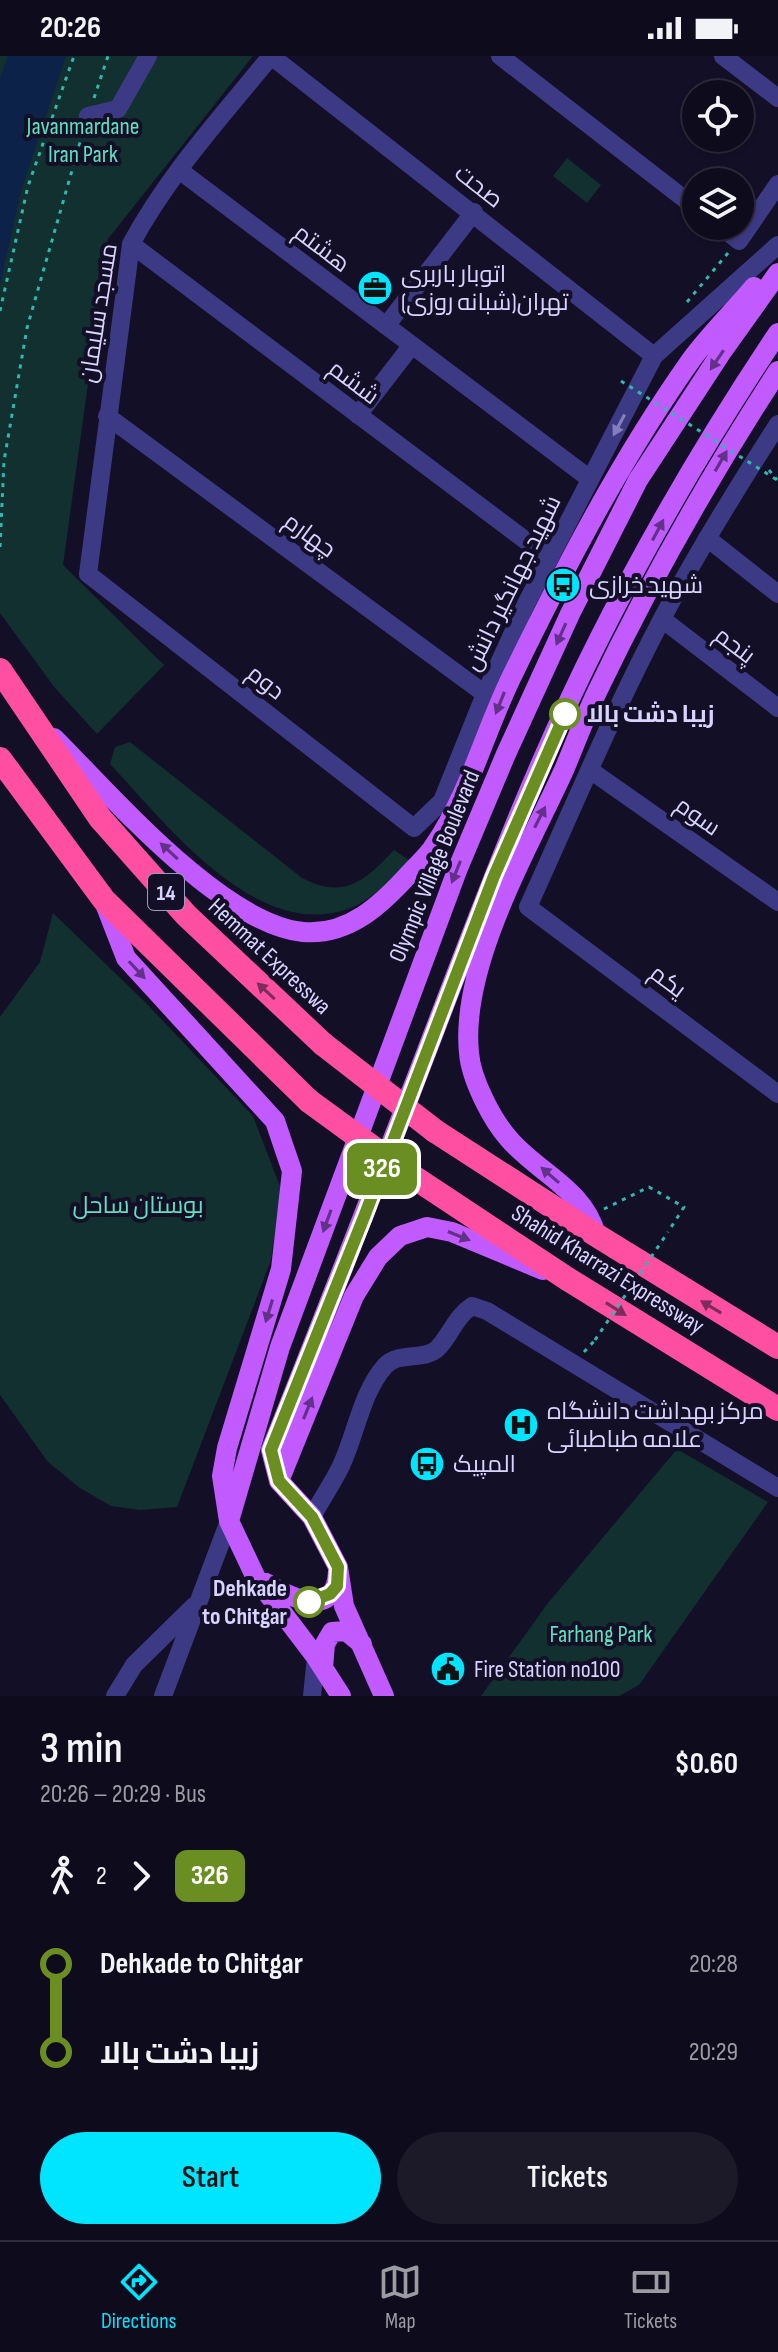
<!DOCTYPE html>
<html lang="en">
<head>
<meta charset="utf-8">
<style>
	:root { --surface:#0e0b1c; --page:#1c1929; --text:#f1f3f6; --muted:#9b9ba3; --line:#2e2b3b; --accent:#00e5ff }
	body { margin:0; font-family:"Sofia Sans Condensed",Cairo,sans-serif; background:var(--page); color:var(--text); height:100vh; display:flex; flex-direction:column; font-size:30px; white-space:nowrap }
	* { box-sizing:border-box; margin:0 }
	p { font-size:26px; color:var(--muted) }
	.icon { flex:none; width:44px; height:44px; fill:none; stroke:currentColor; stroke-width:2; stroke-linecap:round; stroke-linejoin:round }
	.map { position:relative; height:1640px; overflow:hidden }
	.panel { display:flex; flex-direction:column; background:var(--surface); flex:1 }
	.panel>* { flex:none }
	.badge { padding:0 16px; border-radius:12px; font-size:28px; line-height:52px }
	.buttons { position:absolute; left:682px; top:24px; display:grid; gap:16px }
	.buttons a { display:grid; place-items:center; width:72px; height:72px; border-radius:50%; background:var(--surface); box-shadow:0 2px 6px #0004,0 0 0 2px var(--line); font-size:40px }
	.map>.badge { position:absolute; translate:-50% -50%; box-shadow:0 0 0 4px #fff }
	.legs { display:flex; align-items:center; gap:12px; height:88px; padding:0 40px; font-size:26px }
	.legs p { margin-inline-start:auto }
	.headline { display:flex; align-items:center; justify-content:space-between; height:136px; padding:0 40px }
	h1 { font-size:44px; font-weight:600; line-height:60px }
	.button { display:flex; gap:16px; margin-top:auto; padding:16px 40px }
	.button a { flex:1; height:92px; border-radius:48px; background:var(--accent); color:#111; font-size:32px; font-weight:600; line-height:92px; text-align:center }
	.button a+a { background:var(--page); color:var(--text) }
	ul { padding:0 40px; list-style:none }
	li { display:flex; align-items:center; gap:28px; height:88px; font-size:30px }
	li i { display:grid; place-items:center; width:12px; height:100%; margin:0 10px; background:currentColor }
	li i::after { content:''; width:20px; height:20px; margin:-10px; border:6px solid; border-radius:50%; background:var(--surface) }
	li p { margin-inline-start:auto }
	li:first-child i { background:linear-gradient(#0000 50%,currentColor 0) }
	li:last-child i { background:linear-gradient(currentColor 50%,#0000 0) }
	.status { display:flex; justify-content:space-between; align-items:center; height:56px; padding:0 40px; background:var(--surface); direction:ltr }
	.status svg { height:22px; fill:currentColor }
	.tab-bar { display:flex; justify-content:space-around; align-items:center; height:112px; border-top:2px solid var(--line); background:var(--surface); font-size:22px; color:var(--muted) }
	.tab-bar a { display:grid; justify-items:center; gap:4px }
	.tab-bar .selected { color:var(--accent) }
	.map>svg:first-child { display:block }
	.green { fill:#12302f }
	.water { fill:#0c2248 }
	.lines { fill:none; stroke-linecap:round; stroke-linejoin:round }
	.path { stroke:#2fb8b0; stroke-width:3; stroke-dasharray:4 6; stroke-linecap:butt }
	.minor { stroke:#3d3a85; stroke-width:18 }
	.major { stroke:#c25bff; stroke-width:20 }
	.highway { stroke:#ff4fa3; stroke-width:24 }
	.path-bridge { stroke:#2fb8b0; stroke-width:3; stroke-dasharray:4 6; stroke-linecap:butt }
	.highway-bridge { stroke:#ff4fa3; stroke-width:24 }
	.oneway { fill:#623188 }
	.oneway2 { fill:#837fbc }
	.oneway3 { fill:#7d2c5e }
	.line-1-casing { stroke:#fff; stroke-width:18 }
	.line-1 { stroke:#6b8e23; stroke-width:12 }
	.stop-1-dot { fill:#fff; stroke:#6b8e23; stroke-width:4 }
	.labels { text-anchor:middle; stroke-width:8; stroke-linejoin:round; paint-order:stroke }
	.shield { fill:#130f26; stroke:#9e99be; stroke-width:2 }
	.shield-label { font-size:22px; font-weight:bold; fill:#d9d4ff }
	.park-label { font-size:24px; fill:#5fe0c0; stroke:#130f26 }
	.street-label { font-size:24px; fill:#d9d4ff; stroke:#130f26 }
	.poi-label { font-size:24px; fill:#d9d4ff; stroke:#130f26; text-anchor:start }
	.stop-label { font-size:24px; font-weight:bold; fill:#d9d4ff; stroke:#130f26; text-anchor:start }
</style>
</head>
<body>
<div class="status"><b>20:26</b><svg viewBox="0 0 49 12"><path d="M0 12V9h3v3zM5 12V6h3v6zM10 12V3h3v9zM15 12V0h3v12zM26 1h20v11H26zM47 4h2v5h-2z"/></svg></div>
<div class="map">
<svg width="778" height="1640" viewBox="0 0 778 1640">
	<rect width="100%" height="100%" fill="#130f26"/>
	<path class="green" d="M0,0H253L108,183L63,509L164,609L97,678L55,632L0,557Z
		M567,102L601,129L587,147L553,120Z
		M130,686L302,822C344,844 365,825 394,794L409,804C392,821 375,842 353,851C258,890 166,767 110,708L115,691Z
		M53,857L145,946L253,1060L281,1133L271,1204L177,1451L140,1454L111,1450L80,1432L48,1406L0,1339V961L40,906Z
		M677,1393L768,1446L639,1629L619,1640H481L548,1547Z"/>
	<path class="water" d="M8,0H66L21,135L0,229V22Z"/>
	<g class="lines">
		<path class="path" d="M94,42L108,0
			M687,246L728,197
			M0,255L28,130L74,0
			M769,414L777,424
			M0,491L4,405L27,272L83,76
			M604,1153L649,1131L684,1151L668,1176
			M584,1296L595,1284"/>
		<path class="minor" d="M271,0C222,60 168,119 131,188L88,518L414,772L442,745L485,638L526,548L654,300L778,189
			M271,0L654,300
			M500,0L696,152
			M723,0L778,42
			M88,60L118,53L148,0
			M179,114L590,423
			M720,170L739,185L778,128
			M131,188L549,502
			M386,270L474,156
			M358,359L412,289
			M107,360L485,638
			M778,368C737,432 697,496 662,563C613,656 572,754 528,851L778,1038
			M707,482L778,538
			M662,563L778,652
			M590,714L778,846
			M312,1461C321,1444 332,1428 340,1412C356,1379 361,1337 385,1310C399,1295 423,1305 437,1293C451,1279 455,1261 472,1250L487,1255L778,1432
			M115,1640L134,1609L194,1550
			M163,1640L229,1465
			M312,1640L316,1601"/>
		<path class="major" d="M54,682C111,739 222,868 303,876C349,880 382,848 410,817C418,808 428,800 434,790C469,739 485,675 512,620C565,511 621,403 691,304C710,278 734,255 754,231
			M105,848L126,902L275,1065L292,1115L281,1213L227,1392L222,1420L229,1465L256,1522L316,1601L341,1640
			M596,1179C584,1133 538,1117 509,1083C492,1064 471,1023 469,997C460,909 528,793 564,714C575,688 585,661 597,636C650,525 711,418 778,315
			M279,1425L354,1240L378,1201L400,1180L427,1171L452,1176L543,1214
			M229,1465L280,1291L458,812L506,698L570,558L638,424L721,297L778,217
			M266,1527C291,1542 336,1564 338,1515
			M323,1612L325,1588L332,1576L346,1575L362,1588
			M384,1640L344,1550L338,1511L312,1461L279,1425L271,1394C324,1262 375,1130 426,997C480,856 532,715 600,581C653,476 713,374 778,277"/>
		<path class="highway" d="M0,614L100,762L186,859L323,988
			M0,703L104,844L309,1045
			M435,1075L596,1179L778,1291
			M409,1118L566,1222L778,1353"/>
		<path class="path-bridge" d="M621,325L777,424
			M595,1284L668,1176"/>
		<path class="highway-bridge" d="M323,988L435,1075
			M309,1045L409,1118"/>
	</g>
	<defs><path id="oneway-solid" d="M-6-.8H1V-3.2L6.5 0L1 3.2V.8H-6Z" transform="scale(2)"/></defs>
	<g class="oneway">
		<use href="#oneway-solid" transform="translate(717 304) rotate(124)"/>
		<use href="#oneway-solid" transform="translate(721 405) rotate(-60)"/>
		<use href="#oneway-solid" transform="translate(658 474) rotate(-62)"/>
		<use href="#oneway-solid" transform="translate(561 578) rotate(114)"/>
		<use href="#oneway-solid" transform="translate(500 647) rotate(112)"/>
		<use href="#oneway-solid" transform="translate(540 761) rotate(-63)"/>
		<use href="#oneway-solid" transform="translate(169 795) rotate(-137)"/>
		<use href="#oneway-solid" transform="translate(456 816) rotate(112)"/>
		<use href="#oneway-solid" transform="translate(137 914) rotate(47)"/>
		<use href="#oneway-solid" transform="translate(550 1119) rotate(-139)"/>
		<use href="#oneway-solid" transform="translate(327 1165) rotate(110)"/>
		<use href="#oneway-solid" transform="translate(459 1180) rotate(22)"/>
		<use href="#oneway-solid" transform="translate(269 1255) rotate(107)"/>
		<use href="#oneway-solid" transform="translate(308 1352) rotate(-68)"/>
	</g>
	<use class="oneway2" href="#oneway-solid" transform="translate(619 369) rotate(118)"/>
	<g class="oneway3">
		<use href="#oneway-solid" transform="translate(266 935) rotate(-137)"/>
		<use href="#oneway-solid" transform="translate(711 1251) rotate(-149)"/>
		<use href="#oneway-solid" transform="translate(616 1253) rotate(32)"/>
	</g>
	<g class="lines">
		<defs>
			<path id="line-1" d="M309,1546L330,1538L337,1530L338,1511L312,1461L279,1425L271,1394L364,1161L494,820L565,658"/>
		</defs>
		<use href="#line-1" class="line-1-casing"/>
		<use href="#line-1" class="line-1"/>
	</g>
	<defs>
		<symbol id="office-disc" viewBox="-11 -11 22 22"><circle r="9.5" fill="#00e5ff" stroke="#130f26"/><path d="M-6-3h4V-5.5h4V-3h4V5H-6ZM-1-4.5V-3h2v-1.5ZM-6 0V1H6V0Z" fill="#111"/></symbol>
		<symbol id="bus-disc" viewBox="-11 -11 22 22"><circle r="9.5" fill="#00e5ff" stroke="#130f26"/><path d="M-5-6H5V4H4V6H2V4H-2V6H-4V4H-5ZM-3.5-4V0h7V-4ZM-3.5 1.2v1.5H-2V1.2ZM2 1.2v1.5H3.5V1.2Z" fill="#111"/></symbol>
		<symbol id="hospital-disc" viewBox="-11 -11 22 22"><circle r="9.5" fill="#00e5ff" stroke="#130f26"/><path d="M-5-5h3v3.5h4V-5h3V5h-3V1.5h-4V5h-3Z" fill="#111"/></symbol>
		<symbol id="civic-disc" viewBox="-11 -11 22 22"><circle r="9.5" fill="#00e5ff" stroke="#130f26"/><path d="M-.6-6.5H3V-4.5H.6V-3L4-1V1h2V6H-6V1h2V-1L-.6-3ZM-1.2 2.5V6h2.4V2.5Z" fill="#111"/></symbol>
	</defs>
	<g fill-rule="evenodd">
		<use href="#office-disc" x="355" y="212" width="40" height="40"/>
		<use href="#bus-disc" x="543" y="509" width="40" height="40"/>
		<use href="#hospital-disc" x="501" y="1349" width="40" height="40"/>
		<use href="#bus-disc" x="407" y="1388" width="40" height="40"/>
		<use href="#civic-disc" x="428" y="1593" width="40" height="40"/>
	</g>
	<g class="stop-1-dot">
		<circle cx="565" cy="658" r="14"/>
		<circle cx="309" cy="1546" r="14"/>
	</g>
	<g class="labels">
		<rect class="shield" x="148" y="818" width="36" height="36" rx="6"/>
		<g class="shield-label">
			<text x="166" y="844">14</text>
		</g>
		<g class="park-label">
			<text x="83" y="78">Javanmardane<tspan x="83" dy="28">Iran Park</tspan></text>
			<text x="138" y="1157">بوستان ساحل</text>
			<text x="601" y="1586">Farhang Park</text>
		</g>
		<g class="street-label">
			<text transform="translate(479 130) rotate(38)" y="8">صحت</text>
			<text transform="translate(322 192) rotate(37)" y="8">هشتم</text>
			<text transform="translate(98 257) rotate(-81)" y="8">مسجد سلیمان</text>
			<text transform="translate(354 326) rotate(37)" y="8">ششم</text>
			<text transform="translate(310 479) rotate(36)" y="8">چهارم</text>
			<text transform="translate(512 527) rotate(-64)" y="8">شهید جهانگیر دانش</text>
			<text transform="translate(735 589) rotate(37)" y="8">پنجم</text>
			<text transform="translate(266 626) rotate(38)" y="8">دوم</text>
			<text transform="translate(698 760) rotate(35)" y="8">سوم</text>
			<text transform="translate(434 810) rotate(-68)" y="8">Olympic Village Boulevard</text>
			<text transform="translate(270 900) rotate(43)" y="8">Hemmat Expresswa</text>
			<text transform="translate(668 925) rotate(37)" y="8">یکم</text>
			<text transform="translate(608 1213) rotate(32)" y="8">Shahid Kharrazi Expressway</text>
		</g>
		<g class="poi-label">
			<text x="401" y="226">اتوبار باربری<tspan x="401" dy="28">تهران(شبانه روزی)</tspan></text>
			<text x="589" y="537">شهید خرازی</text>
			<text x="547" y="1363">مرکز بهداشت دانشگاه<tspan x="547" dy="28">علامه طباطبائی</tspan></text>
			<text x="453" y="1416">المپیک</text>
			<text x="474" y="1621">Fire Station no100</text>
		</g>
		<g class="stop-label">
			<text x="587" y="666">زیبا دشت بالا</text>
			<text x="287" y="1540" text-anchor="end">Dehkade<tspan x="287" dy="28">to Chitgar</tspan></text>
		</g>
	</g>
</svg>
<div class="buttons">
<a><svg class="icon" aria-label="locate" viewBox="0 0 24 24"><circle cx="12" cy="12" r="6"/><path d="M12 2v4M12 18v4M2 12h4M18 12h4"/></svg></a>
<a><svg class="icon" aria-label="layers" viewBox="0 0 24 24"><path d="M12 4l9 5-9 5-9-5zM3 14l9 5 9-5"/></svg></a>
</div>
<b class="badge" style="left:382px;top:1113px;background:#6b8e23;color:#fff">326</b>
</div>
<section class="panel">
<div class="headline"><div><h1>3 min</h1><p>20:26 – 20:29 · Bus</p></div><b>$0.60</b></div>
<div class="legs"><svg class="icon" aria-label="walk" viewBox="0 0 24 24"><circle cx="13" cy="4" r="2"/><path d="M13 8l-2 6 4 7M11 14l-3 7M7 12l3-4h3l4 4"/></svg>2<svg class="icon" aria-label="forward" viewBox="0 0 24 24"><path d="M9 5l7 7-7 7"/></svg><b class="badge" style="background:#6b8e23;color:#fff">326</b></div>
<ul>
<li><i style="color:#6b8e23"></i><b>Dehkade to Chitgar</b><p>20:28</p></li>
<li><i style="color:#6b8e23"></i><b>زیبا دشت بالا</b><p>20:29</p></li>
</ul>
<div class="button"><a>Start</a><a>Tickets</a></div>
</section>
<nav class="tab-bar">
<a class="selected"><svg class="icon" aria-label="directions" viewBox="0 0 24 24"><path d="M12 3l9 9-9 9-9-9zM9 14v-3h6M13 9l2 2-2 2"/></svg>Directions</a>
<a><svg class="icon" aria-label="map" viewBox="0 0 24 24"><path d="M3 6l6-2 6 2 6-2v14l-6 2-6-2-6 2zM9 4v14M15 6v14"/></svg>Map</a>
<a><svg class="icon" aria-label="tickets" viewBox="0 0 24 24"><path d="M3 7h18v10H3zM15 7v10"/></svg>Tickets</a>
</nav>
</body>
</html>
